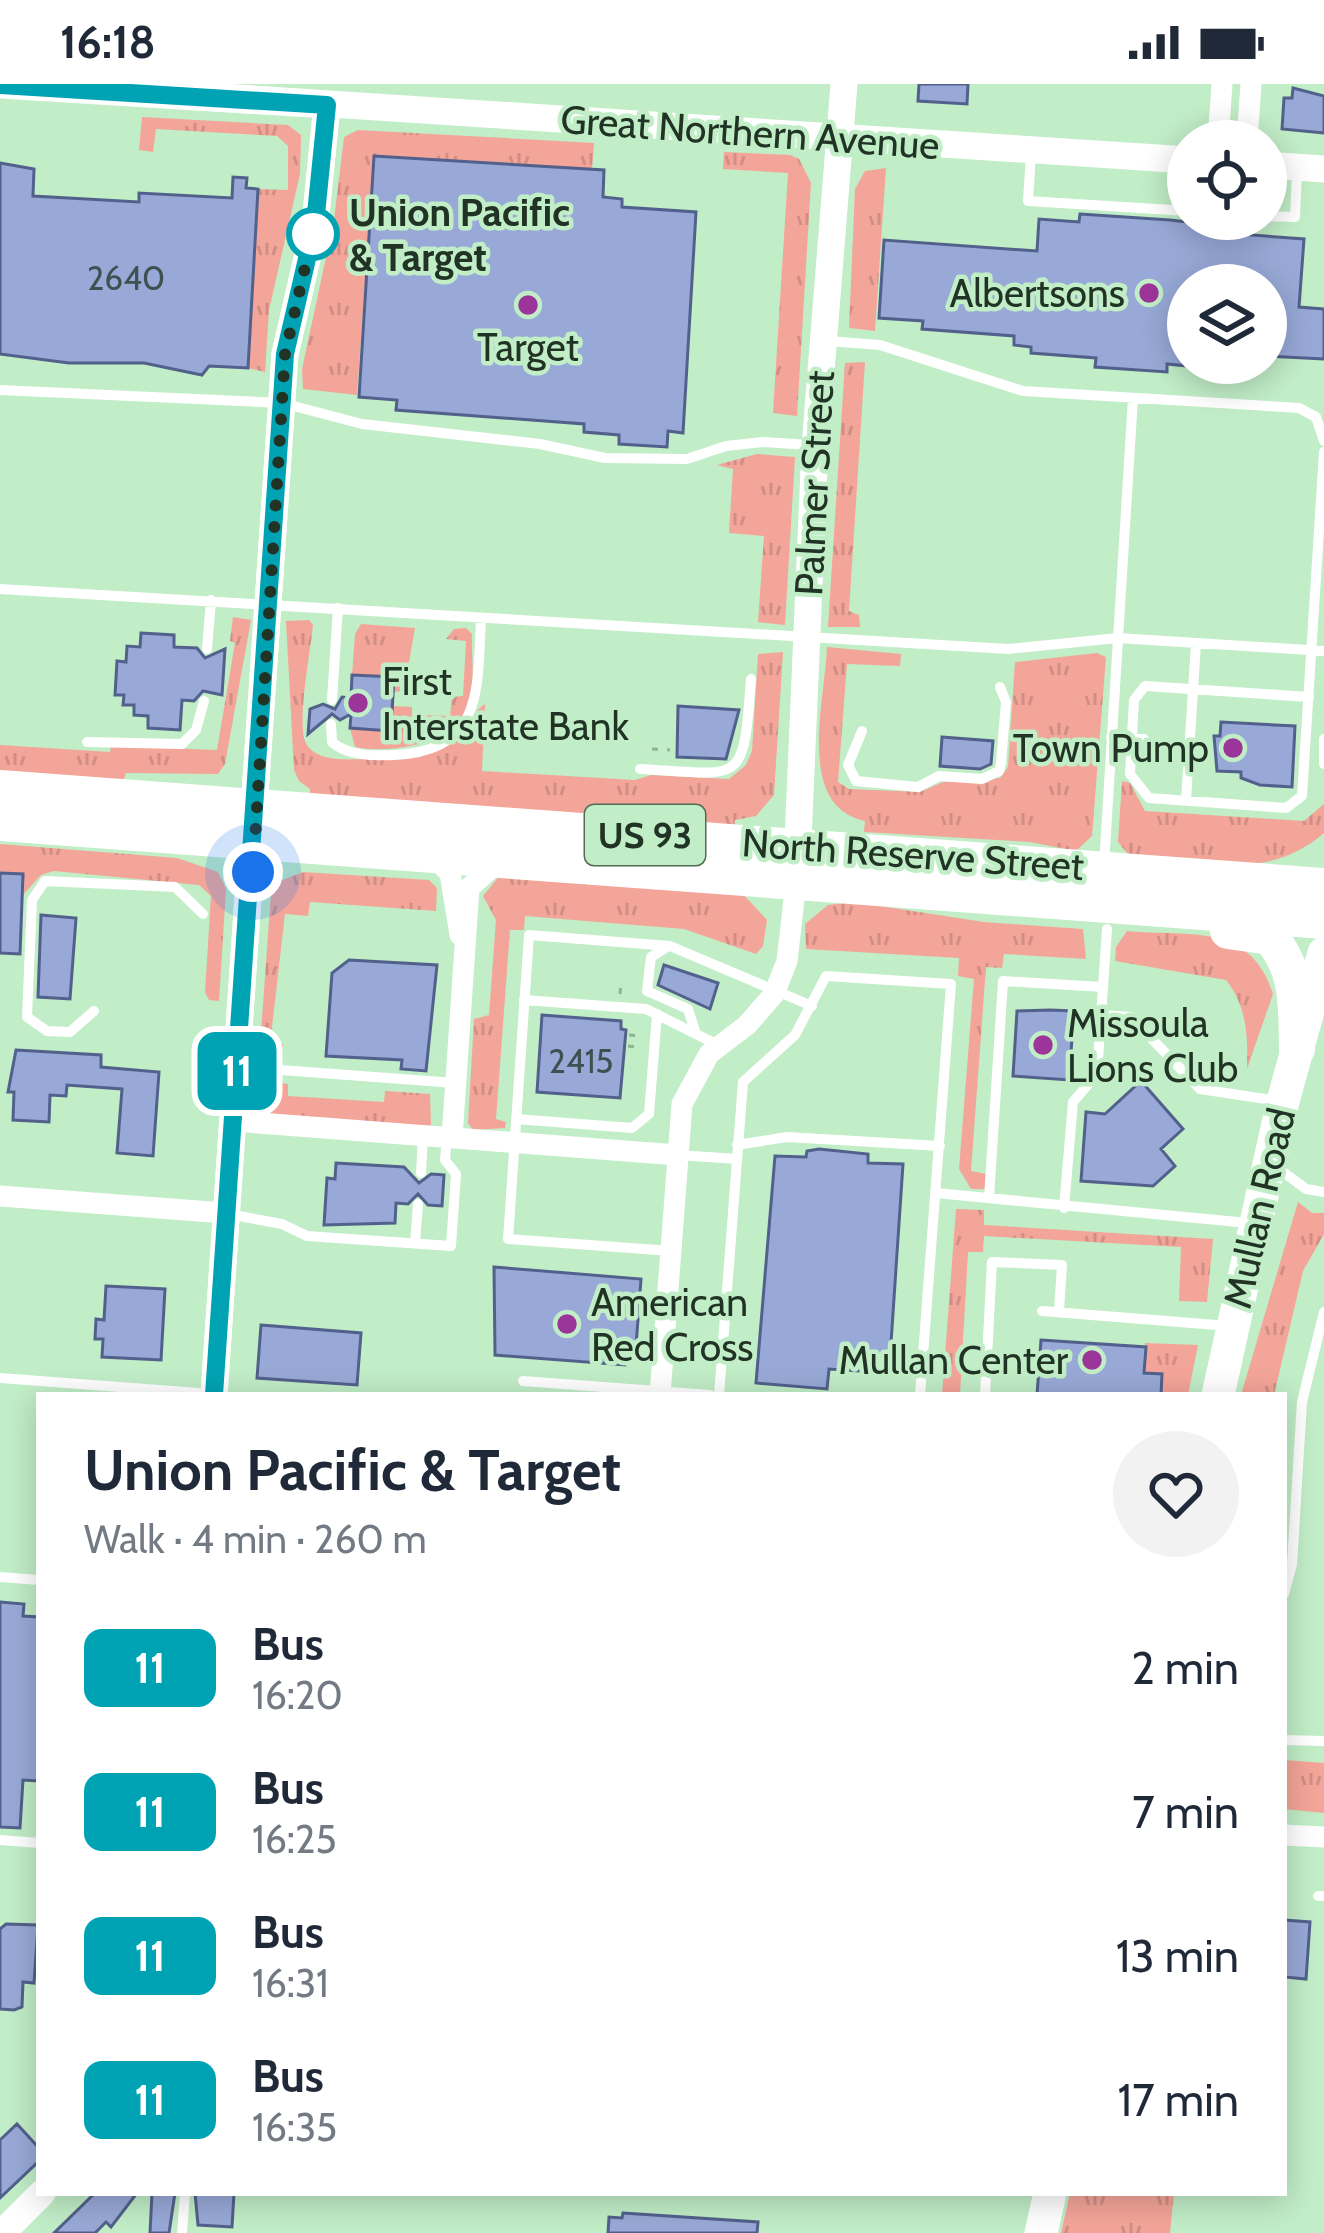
<!DOCTYPE html>
<html lang="en">
<head>
<meta charset="utf-8">
<style>
	:root { --surface:#fff; --page:#f2f2f3; --text:#1f2937; --muted:#747a83 }
	body { margin:0; font-family:Cabin,sans-serif; background:var(--page); color:var(--text); height:100vh; display:flex; flex-direction:column; font-size:45px; white-space:nowrap }
	* { box-sizing:border-box; margin:0 }
	p { font-size:39px; color:var(--muted) }
	.icon { flex:none; width:66px; height:66px; fill:none; stroke:currentColor; stroke-width:2; stroke-linecap:round; stroke-linejoin:round }
	.map { position:relative; flex:1; overflow:hidden }
	.panel { position:absolute; left:36px; top:1308px; width:1251px; height:804px; display:flex; flex-direction:column; background:var(--surface); border-radius:0px; box-shadow:0 6px 30px #0003 }
	.panel>* { flex:none }
	.badge { padding:0 24px; border-radius:18px; font-size:42px; line-height:78px }
	.tools { position:absolute; left:1167px; top:36px; display:grid; gap:24px }
	.tools a { display:grid; place-items:center; width:120px; height:120px; border-radius:50%; background:var(--surface); box-shadow:0 6px 30px #0003; font-size:60px }
	.you { position:absolute; width:60px; height:60px; margin:-30px; border:9px solid #fff; border-radius:50%; background:#1a73e8; box-shadow:0 0 0 18px #1a73e833 }
	.map>.badge { position:absolute; translate:-50% -50%; box-shadow:0 0 0 6px #fff }
	.round { display:grid; place-items:center; flex:none; width:126px; height:126px; border-radius:63px; background:var(--page) }
	.headline { display:flex; align-items:center; justify-content:space-between; height:204px; padding:0 48px }
	h1 { font-size:57px; font-weight:700; line-height:90px }
	ul { padding:0; list-style:none }
	li { display:flex; align-items:center; gap:36px; height:144px; padding:0 48px }
	li div { flex:1 }
	li b { display:block; font-size:45px }
	li em { font-style:normal }
	li .badge { min-width:132px; font-weight:700; text-align:center }
	.status { display:flex; justify-content:space-between; align-items:center; height:84px; padding:0 60px; background:var(--surface); direction:ltr }
	.status svg { height:33px; fill:currentColor }
	.map>svg:first-child { display:block }
	.grass { fill:url(#grass-tufts) }
	.building { fill:#98a9d7; stroke:#52618b; stroke-width:3 }
	.lines { fill:none; stroke-linecap:round; stroke-linejoin:round }
	.path { stroke:#8eb293; stroke-width:3; stroke-dasharray:6 9; stroke-linecap:butt }
	.lane { stroke:#fff; stroke-width:10 }
	.street { stroke:#fff; stroke-width:21 }
	.secondary { stroke:#fff; stroke-width:27 }
	.primary { stroke:#fff; stroke-width:33 }
	.highway { stroke:#fff; stroke-width:36 }
	.line-casing { stroke:#fff; stroke-width:27 }
	.line { stroke:#00a3b4; stroke-width:18 }
	.walk { stroke:#213324; stroke-width:12; stroke-dasharray:0 21.6 }
	.stop-dot { fill:#fff; stroke:#00a3b4; stroke-width:6 }
	.poi-dot { fill:#9b3599; stroke:#c1edc7; stroke-width:4.5 }
	.labels { text-anchor:middle; stroke-width:9; stroke-linejoin:round; paint-order:stroke }
	.number-label { font-size:33px; fill:#3f5051 }
	.shield { fill:#c1edc7; stroke:#516b55; stroke-width:3 }
	.shield-label { font-size:36px; font-weight:bold; fill:#213324 }
	.street-label { font-size:39px; fill:#213324; stroke:#c1edc7 }
	.stop-label { font-size:39px; font-weight:bold; fill:#213324; stroke:#c1edc7; text-anchor:start }
	.poi-label { font-size:39px; fill:#213324; stroke:#c1edc7; text-anchor:end }
</style>
</head>
<body>
<div class="status"><b>16:18</b><svg viewBox="0 0 49 12"><path d="M0 12V9h3v3zM5 12V6h3v6zM10 12V3h3v9zM15 12V0h3v12zM26 1h20v11H26zM47 4h2v5h-2z"/></svg></div>
<div class="map">
<svg width="1324" height="2149" viewBox="0 0 1324 2149">
	<defs>
		<pattern id="grass-tufts" width="24" height="20" patternUnits="userSpaceOnUse" patternTransform="scale(3)"><rect width="24" height="20" fill="#f4a599"/><path d="M3 7l-1-3M5 7V3M7 7l1-3M15 17l-1-3M17 17v-4M19 17l1-3" fill="none" stroke="#d18e84"/></pattern>
	</defs>
	<rect width="100%" height="100%" fill="#c1edc7"/>
	<path class="grass" d="M142,33L288,41L301,51L300,90L269,226L265,288L248,284L258,105L288,106V62L277,52L156,45L153,68L139,66Z
		M358,46L594,59L592,85L374,72L357,311L303,305L302,285L334,136L344,53Z
		M724,68L790,71L799,75L811,99L797,332L773,329L788,89L723,85Z
		M886,84L875,247L849,244L855,105L865,87Z
		M865,278L849,527L859,531L860,543H828L845,279Z
		M757,370L795,373L785,541L758,538L764,452L729,449L733,385L717,381Z
		M233,533L251,536L225,680L218,690L126,689L123,699L0,689V661L110,668L111,662L217,666L235,559L230,557Z
		M309,536L313,541C311,565 295,645 307,661C319,679 350,675 368,675C393,675 419,677 441,664C462,653 470,630 485,620L482,687L635,696L651,691L729,695L746,681L752,667L758,570L783,568L774,711L756,732L735,736L734,746L310,714V705L299,697L294,686L286,537Z
		M361,540L415,544L404,607L393,608V593L352,591L355,550Z
		M466,544L472,550C471,571 476,607 468,626C453,661 386,670 355,663L350,644L391,646L392,622L412,623V631L450,632L452,613L463,612L466,557L446,555L454,545Z
		M827,563L901,570L900,582L847,580L838,698L849,705L920,708L943,698L1000,694L1008,683L1015,578L1097,569L1106,573L1092,752L1076,767L1030,758L864,748L865,737C795,722 825,618 827,563Z
		M1122,697L1130,699L1145,727L1304,737L1324,720V749C1269,797 1200,780 1132,775L1118,758Z
		M0,760L177,774L218,788L226,805L219,917L209,916L205,908L211,812L199,801L54,787L41,791L22,812L23,791L0,789Z
		M303,788L429,796L437,804L436,827L310,818L308,832L285,830L272,943L274,958L283,960L282,965L264,963L261,948L271,809L280,797Z
		M500,791L741,808L767,836L763,862L756,870L684,845L525,832L524,846H510L496,1035L506,1038L505,1044L473,1046L468,1039L474,935L489,931L496,836L483,812Z
		M854,818L984,838L1083,845L1086,875L1004,870L1002,884L986,883L971,1087L987,1090L986,1105H971L959,1085L974,895L958,892L959,874L806,865L805,840L828,821Z
		M1127,847C1192,853 1250,838 1273,910L1247,985C1248,952 1247,922 1226,896L1115,877L1116,863Z
		M270,998L288,1000V1012L384,1018L385,1007L430,1010L431,1041L415,1045L262,1030L257,1022L258,1000Z
		M1298,1118L1312,1129H1324V1150L1303,1187L1274,1311H1241Z
		M956,1125L984,1126V1141L1213,1155L1207,1218L1179,1217L1181,1163L984,1152L983,1168H968L960,1311H942Z
		M1145,1259L1198,1261L1188,1311H1161L1162,1291L1144,1289Z
		M1284,1676L1324,1679V1729L1284,1725Z
		M1070,2109H1174L1170,2149H1061Z"/>
	<path class="building" d="M919,0H968L967,20L918,17Z
		M1293,4L1324,12V49L1282,45L1284,14H1292Z
		M374,72L604,86L603,113L622,115V123L696,128L683,349L668,347L667,363L619,360V351L584,348V340L396,326L397,316L359,313Z
		M0,79L34,85L33,112L139,118V109L232,114L233,93L247,94L246,104L258,105L248,284L209,282L202,291L144,279H69L0,270Z
		M1080,130L1170,136L1240,144L1239,150L1304,155L1299,223L1324,225V275L1266,272V201H1188V282L1167,280V288L1095,283L1096,274L1031,269V263L1014,261V252L922,245L923,237L879,234L884,156L1037,167L1039,135L1079,138Z
		M141,549L174,551V563L197,564L205,574L225,565L222,611L203,607L194,617L182,616L180,646L148,644V632L134,631V621H123L124,611H115L117,577L126,578L127,562L140,563Z
		M352,591L394,593L391,647L350,644L351,630L340,636L332,630L308,650L310,625L323,620L335,625L342,613L351,614Z
		M678,622L739,626L726,675L677,673Z
		M1221,638L1295,642L1292,703L1260,701L1241,694V688L1217,687L1214,652H1220Z
		M942,653L993,657L991,680L980,685L940,682Z
		M0,789L23,790L20,870L0,869Z
		M41,831L76,834L70,915L38,913Z
		M349,876L437,881L426,987L401,985L402,976L326,972L332,889Z
		M664,881L718,899L710,925L658,901Z
		M1050,926L1074,927L1069,996L1013,992L1017,927Z
		M542,931L621,937V945L626,946L620,1014L537,1008Z
		M16,966L101,971V983L159,988L153,1072L117,1069L122,1005L67,1001L66,1012L50,1011L49,1038L13,1036L14,1008H8Z
		M1141,997L1183,1045L1161,1065L1175,1082L1153,1102L1081,1097L1086,1028L1105,1030Z
		M819,1065L868,1070V1079L903,1080L889,1289L829,1285L827,1305L756,1299L775,1072L806,1073L807,1067Z
		M336,1079L404,1083L419,1099L431,1090L444,1091L442,1122L428,1121L418,1110L408,1120L396,1119L395,1139L324,1141L327,1094L335,1095Z
		M494,1183L641,1195L636,1262L627,1261L625,1281L495,1271Z
		M106,1202L165,1205L161,1276L102,1273L103,1255H95L96,1235L104,1236Z
		M261,1241L361,1249L357,1301L257,1294Z
		M1041,1256L1146,1263L1144,1289L1162,1290L1161,1311H1037Z
		M0,1518L24,1520L23,1532L39,1533V1697L23,1696L20,1744L0,1743Z
		M1284,1836L1310,1838L1306,1895L1284,1893Z
		M6,1840L38,1841L34,1899L23,1898L22,1923L14,1926L0,1925V1845Z
		M17,2040L39,2064V2077L0,2114V2056Z
		M95,2109H137L111,2143L106,2138L95,2149H54Z
		M152,2109H175L169,2149H150Z
		M195,2109H234L232,2143L198,2141Z
		M623,2129L758,2138L757,2149H608L609,2133L622,2134Z"/>
	<g class="lines">
		<path class="path" d="M652,665L670,666
			M620,910L621,899
			M629,951L643,952
			M628,962L642,964"/>
		<path class="lane" d="M1031,69L1028,117L1188,127
			M1266,132L1295,133L1297,87
			M828,257L880,261L1023,307L1299,324L1316,333L1324,357
			M0,306L282,319L362,340L540,360L605,374L687,375L726,362L763,358L810,361
			M0,505L1008,565L1118,554L1324,567
			M207,565L211,516
			M1309,613L1145,602L1134,616L1130,690L1149,714L1286,724L1302,712L1324,368
			M332,616L338,524
			M331,640L332,658C347,672 374,672 394,671C484,667 477,605 481,536
			M862,647L848,681L856,697L918,703L939,692L982,695L999,687L1001,679L1006,618L1000,603
			M1111,653L1144,655
			M1324,655V680
			M87,658L182,660L196,646L204,617
			M640,685C744,691 743,703 751,595
			M1186,716L1196,559
			M1104,781L1133,314
			M667,863L651,873L647,907L688,925L696,950
			M524,916L646,925L720,962
			M94,927L70,948L47,947L27,933L32,816L45,797L175,803L203,830
			M1101,931L1131,933L1200,1005L1279,1017
			M240,983L455,999
			M516,1035L632,1044L649,1030L657,930
			M737,1061L787,1053L940,1062
			M678,1071L737,1075
			M1275,1082L1306,1105L1324,1108
			M421,1089L423,1052
			M936,1109L1248,1139
			M989,1114L1003,897L1103,903
			M1064,1124L1073,1018L1097,990L1107,845
			M228,1130L282,1140L307,1152L451,1162L456,1090L445,1076L447,1053
			M415,1159L418,1120
			M671,1167L508,1155L529,851L670,862L812,922
			M1042,1227L1229,1242
			M0,1294L212,1310
			M523,1297L710,1311
			M719,1311L743,998L795,951L826,892L951,900L920,1311
			M985,1311L992,1178L1062,1181L1059,1227
			M0,1493L39,1496
			M1284,1510L1292,1480L1302,1318L1324,1228
			M1284,1656L1324,1657
			M0,1756L39,1759
			M1318,1812H1324
			M182,2149L185,2109"/>
		<path class="street" d="M1218,57L1222,0
			M1247,57L1251,0
			M432,771L450,789L460,851
			M233,1037L678,1071
			M452,1054L469,804L501,775
			M0,1112L225,1129
			M660,1311L682,1020L709,970L747,941L774,910L787,877L796,798
			M1284,1751L1324,1753"/>
		<path class="secondary" d="M24,0L1188,76
			M1266,81L1324,85
			M797,780L815,362L844,0
			M214,1311L285,270L315,140L327,21
			M2,2149L42,2109"/>
		<path class="primary" d="M1218,1311L1283,1017L1324,869
			M1041,2149L1050,2109"/>
		<path class="highway" d="M0,704L1324,802
			M0,739L1324,837
			M1228,847L1270,853C1299,886 1296,923 1297,965"/>
	</g>
	<g class="lines">
		<defs>
			<path id="line" d="M0,1L327,21L315,140L285,270L214,1311"/>
		</defs>
		<use href="#line" class="line-casing"/>
		<use href="#line" class="line"/>
		<path class="walk" d="M253,788L285,270L315,140L313,150"/>
	</g>
	<circle class="stop-dot" cx="313" cy="150" r="24"/>
	<g class="poi-dot">
		<circle cx="1149" cy="209" r="12"/>
		<circle cx="528" cy="221" r="12"/>
		<circle cx="358" cy="619" r="12"/>
		<circle cx="1233" cy="664" r="12"/>
		<circle cx="1043" cy="961" r="12"/>
		<circle cx="567" cy="1240" r="12"/>
		<circle cx="1092" cy="1276" r="12"/>
	</g>
	<g class="labels">
		<g class="number-label">
			<text x="126" y="206">2640</text>
			<text x="581" y="989">2415</text>
		</g>
		<rect class="shield" x="585" y="721" width="120" height="60" rx="9"/>
		<g class="shield-label">
			<text x="645" y="764">US 93</text>
		</g>
		<g class="street-label">
			<text transform="translate(750 48) rotate(4)" y="14">Great Northern Avenue</text>
			<text transform="translate(814 399) rotate(-87)" y="14">Palmer Street</text>
			<text transform="translate(913 770) rotate(4)" y="14">North Reserve Street</text>
			<text transform="translate(1259 1124) rotate(-77)" y="14">Mullan Road</text>
		</g>
		<g class="stop-label">
			<text x="349" y="142">Union Pacific<tspan x="349" dy="45">&amp; Target</tspan></text>
		</g>
		<g class="poi-label">
			<text x="1125" y="223">Albertsons</text>
			<text x="528" y="277" text-anchor="middle">Target</text>
			<text x="382" y="611" text-anchor="start">First<tspan x="382" dy="45">Interstate Bank</tspan></text>
			<text x="1209" y="678">Town Pump</text>
			<text x="1067" y="953" text-anchor="start">Missoula<tspan x="1067" dy="45">Lions Club</tspan></text>
			<text x="591" y="1232" text-anchor="start">American<tspan x="591" dy="45">Red Cross</tspan></text>
			<text x="1068" y="1290">Mullan Center</text>
		</g>
	</g>
</svg>
<div class="tools">
<a><svg class="icon" aria-label="locate" viewBox="0 0 24 24"><circle cx="12" cy="12" r="6"/><path d="M12 2v4M12 18v4M2 12h4M18 12h4"/></svg></a>
<a><svg class="icon" aria-label="layers" viewBox="0 0 24 24"><path d="M12 4l9 5-9 5-9-5zM3 14l9 5 9-5"/></svg></a>
</div>
<div class="you" style="left:253px;top:788px"></div>
<b class="badge" style="left:237px;top:987px;background:#00a3b4;color:#fff">11</b>
<section class="panel">
<div class="headline"><div><h1>Union Pacific &amp; Target</h1><p>Walk · 4 min · 260 m</p></div><a class="round"><svg class="icon" aria-label="heart" viewBox="0 0 24 24"><path d="M12 20l-8-8c-3-5 5-10 8-4 3-6 11-1 8 4z"/></svg></a></div>
<ul>
<li><span class="badge" style="background:#00a3b4;color:#fff">11</span><div><b>Bus</b><p>16:20</p></div><em>2 min</em></li>
<li><span class="badge" style="background:#00a3b4;color:#fff">11</span><div><b>Bus</b><p>16:25</p></div><em>7 min</em></li>
<li><span class="badge" style="background:#00a3b4;color:#fff">11</span><div><b>Bus</b><p>16:31</p></div><em>13 min</em></li>
<li><span class="badge" style="background:#00a3b4;color:#fff">11</span><div><b>Bus</b><p>16:35</p></div><em>17 min</em></li>
</ul>
</section>
</div>
</body>
</html>
